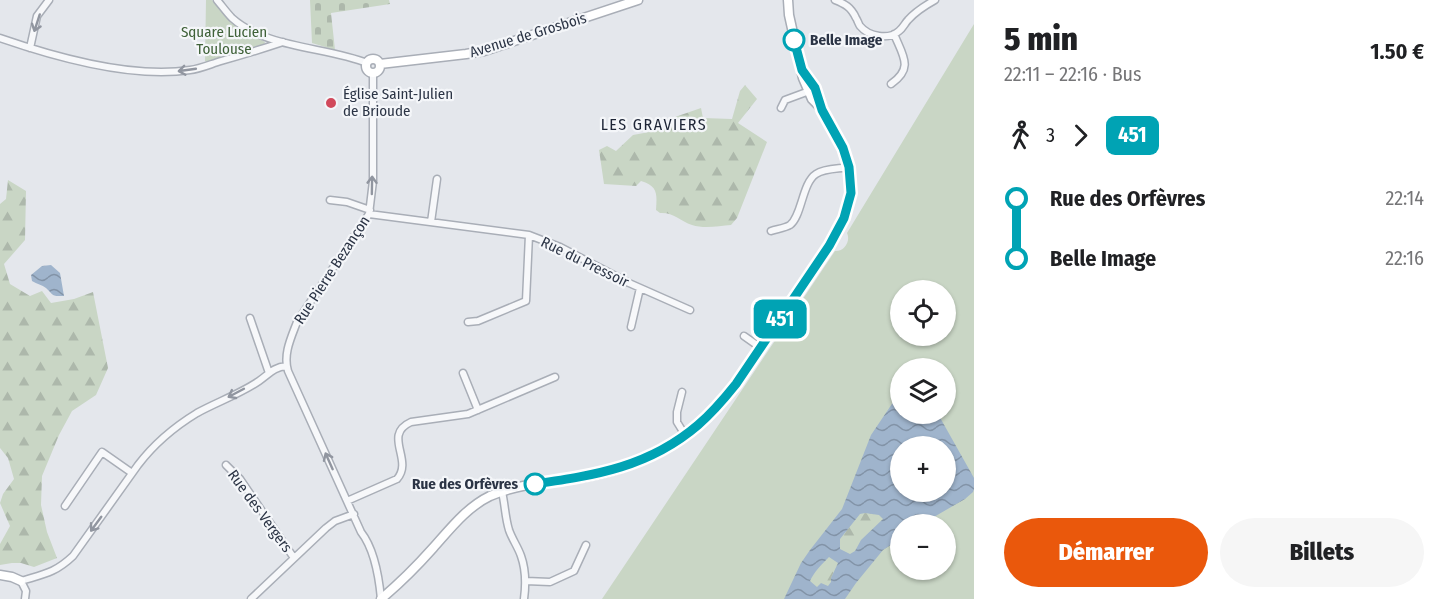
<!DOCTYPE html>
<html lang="fr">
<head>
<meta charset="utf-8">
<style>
	:root { --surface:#fff; --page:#f6f6f6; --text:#202124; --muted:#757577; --accent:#ea580c }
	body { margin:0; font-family:"Fira Sans Condensed",sans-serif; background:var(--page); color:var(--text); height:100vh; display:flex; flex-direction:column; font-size:22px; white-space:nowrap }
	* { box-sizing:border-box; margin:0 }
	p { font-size:20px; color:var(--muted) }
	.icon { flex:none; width:33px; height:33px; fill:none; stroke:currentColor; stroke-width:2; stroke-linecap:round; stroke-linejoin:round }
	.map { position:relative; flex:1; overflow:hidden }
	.sheet { display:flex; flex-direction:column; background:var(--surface); width:480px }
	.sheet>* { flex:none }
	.badge { padding:0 12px; border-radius:9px; font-size:21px; line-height:39px }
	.tools { position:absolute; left:890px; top:280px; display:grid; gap:12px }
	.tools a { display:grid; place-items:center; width:66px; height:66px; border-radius:50%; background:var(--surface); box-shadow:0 2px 4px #0004; font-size:30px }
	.map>.badge { position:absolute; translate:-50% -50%; box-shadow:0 0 0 3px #fff }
	.legs { display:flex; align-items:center; gap:9px; height:66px; padding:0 30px; font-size:20px }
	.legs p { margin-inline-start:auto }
	.headline { display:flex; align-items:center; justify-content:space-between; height:102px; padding:0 30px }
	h1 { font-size:33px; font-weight:800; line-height:45px }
	.primary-button { display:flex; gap:12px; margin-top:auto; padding:12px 30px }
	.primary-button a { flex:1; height:69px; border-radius:36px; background:var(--accent); color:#fff; font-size:24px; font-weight:800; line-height:69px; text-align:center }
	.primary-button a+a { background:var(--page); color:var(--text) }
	ul { padding:0 30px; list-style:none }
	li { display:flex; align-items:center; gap:21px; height:60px; font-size:22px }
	li i { display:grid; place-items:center; width:9px; height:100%; margin:0 8px; background:currentColor }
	li i::after { content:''; width:15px; height:15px; margin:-8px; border:4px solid; border-radius:50%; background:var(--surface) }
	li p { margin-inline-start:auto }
	li:first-child i { background:linear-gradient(#0000 50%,currentColor 0) }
	li:last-child i { background:linear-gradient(currentColor 50%,#0000 0) }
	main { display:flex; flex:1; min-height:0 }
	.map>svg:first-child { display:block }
	.green { fill:#c9d6c5; fill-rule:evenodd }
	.forest { fill:url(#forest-firs) }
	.cemetery { fill:url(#cemetery-stones) }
	.water { fill:url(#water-waves); fill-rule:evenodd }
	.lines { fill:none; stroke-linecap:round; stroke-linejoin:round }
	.street-casing { stroke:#a9aeb7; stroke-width:9 }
	.secondary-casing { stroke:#a9aeb7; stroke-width:11 }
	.street { stroke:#f7f8fa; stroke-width:6 }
	.secondary { stroke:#fff; stroke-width:8 }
	.oneway { stroke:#9196a0 }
	.line-1-casing { stroke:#fff; stroke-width:14 }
	.line-1 { stroke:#00a3b4; stroke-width:9 }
	.stop-1-dot { fill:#fff; stroke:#00a3b4; stroke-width:3 }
	.poi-dot { fill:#d1495b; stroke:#f4f6f9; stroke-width:2 }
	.labels { text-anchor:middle; stroke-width:4.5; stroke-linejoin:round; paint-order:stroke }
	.park-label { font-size:15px; fill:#3f6138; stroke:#f4f6f9 }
	.street-label { font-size:15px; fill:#2b3445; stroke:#f4f6f9 }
	.stop-label { font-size:15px; font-weight:bold; fill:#2b3445; stroke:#f4f6f9; text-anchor:start }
	.poi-label { font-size:15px; fill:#2b3445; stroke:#f4f6f9; text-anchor:start }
	.neighbourhood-label { font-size:16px; letter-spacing:1.5px; fill:#1d2536; stroke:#f4f6f9 }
</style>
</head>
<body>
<main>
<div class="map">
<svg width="974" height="599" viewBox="0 0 974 599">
	<defs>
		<pattern id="forest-firs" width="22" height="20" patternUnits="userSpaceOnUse" patternTransform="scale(1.5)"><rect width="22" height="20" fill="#c9d6c5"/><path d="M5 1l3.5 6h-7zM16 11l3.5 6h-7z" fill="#adb8ab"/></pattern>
		<pattern id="cemetery-stones" width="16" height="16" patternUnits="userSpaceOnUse" patternTransform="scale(1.5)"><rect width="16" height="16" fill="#c9d6c5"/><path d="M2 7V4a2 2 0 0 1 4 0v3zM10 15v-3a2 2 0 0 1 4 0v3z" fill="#adb8ab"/></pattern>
		<pattern id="water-waves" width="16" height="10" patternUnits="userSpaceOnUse" patternTransform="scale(1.5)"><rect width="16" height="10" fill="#9fb4cc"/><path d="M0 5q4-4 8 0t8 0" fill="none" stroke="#8293a7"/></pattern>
	</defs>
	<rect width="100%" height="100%" fill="#e4e7ec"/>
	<path class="green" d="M206,0H212L232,23L265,42L263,47L208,63L205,61Z
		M974,24V599H602L835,251C844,252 851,241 847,233ZM900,291H945V336H900ZM900,369H945V414H900ZM900,447H945V492H900ZM900,525H945V570H900Z"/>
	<path class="forest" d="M745,85L757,99L738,123L767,142L737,218L731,225C719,226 704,229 692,225C680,221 673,212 660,213L656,210C657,194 658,186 641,181L636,186L604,184L599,150L607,146L616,151L633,135L671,128L675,117L701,108L703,118L732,119L740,91Z
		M8,180L26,191L25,240L4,264L10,284L30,296L42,291L51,303L74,299L93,292L108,368L96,395L72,411L59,435L42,476L41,505L47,532L57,558L34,567L21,563H12L0,565V544L10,526L0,503L3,494L14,479L8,458L0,448V204L6,199Z
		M865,513L879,515L884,519L861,540L855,551L850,554L840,549V539L860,514Z
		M828,556L838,563L831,578V582L828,586L817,587L810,581C814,572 822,565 828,556Z"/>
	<path class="cemetery" d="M310,0H389L390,4L331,13L335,50L312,43Z"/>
	<path class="water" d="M51,265L60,273L64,296C50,296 55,296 46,288C42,285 37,284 32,281L31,275L42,266Z
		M900,392V414H938L974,478V489L973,492L965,499L920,525H900V539L883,550L856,583L845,599H784L801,563L810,550L842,509L871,435ZM900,447H945V492H900ZM865,513L879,515L883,519L861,540L855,551L850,554L840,549V539L860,514ZM829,557L838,563L831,578V582L828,586L821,583L817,587L810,581C814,572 822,564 829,557Z"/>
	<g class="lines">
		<defs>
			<path id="street" d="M217,0C222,6 227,13 232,18C265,48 327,47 367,63
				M835,0C845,4 851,7 856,18C857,19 859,25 860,26C869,37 889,40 899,31C903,28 905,23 908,20C916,11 926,5 935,0
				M0,38C55,57 132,79 190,70C200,69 211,64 221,61C242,55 262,49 283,42
				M30,48L37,16L49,0
				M373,73V181L369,214L297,322C291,338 283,354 288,371L361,532C375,550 379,577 381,599
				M891,84C914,68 903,56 894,34
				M781,108L785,100L812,90
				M330,200L347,202L370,210
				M369,214L529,235L560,247L629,283L690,310
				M431,222L437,179
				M771,231C777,229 785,228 790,225C802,216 802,183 816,174C825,168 839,169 849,167
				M250,318L269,373
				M468,322L478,321L526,301L529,235
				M631,327L640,288
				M744,336L761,348
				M463,373L478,410
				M682,392L677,412V422L685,435
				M226,465L240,479L294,558
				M502,492C505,504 505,517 509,530C512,539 518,547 521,556C526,570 526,584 524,599
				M347,501L397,479C414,460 382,435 411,422L468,414L555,377
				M65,506L102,452L132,473
				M526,581L550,582L574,571L586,545
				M25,599L26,591L21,581C44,574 55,573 73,556L138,465C154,444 174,427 197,413C217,402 240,394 259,381C269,374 274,367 286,366
				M251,599L326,528L335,521L354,514"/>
			<path id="secondary" d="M788,0L789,15L803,78L812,99L820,107
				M366 66a7 7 0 1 1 14 0a7 7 0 1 1-14 0Z
				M380,64L466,54L484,51L638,0
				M0,575L12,577L21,581
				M381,599C400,583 417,566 433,548C450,529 467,507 490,496C520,483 552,482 584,477C625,470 667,452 699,424C713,412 724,398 736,384L829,246L845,218L851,193L849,167L843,148L822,110L815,88L802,70"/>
		</defs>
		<use href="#street" class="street-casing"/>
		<use href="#secondary" class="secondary-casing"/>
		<use href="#street" class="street"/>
		<use href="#secondary" class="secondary"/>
	</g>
	<defs><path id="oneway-shaft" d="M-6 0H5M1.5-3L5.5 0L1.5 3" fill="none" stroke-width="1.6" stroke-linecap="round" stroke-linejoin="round" transform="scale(1.5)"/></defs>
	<g class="oneway">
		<use href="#oneway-shaft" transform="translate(37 23) rotate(108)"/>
		<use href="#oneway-shaft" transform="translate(187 70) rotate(172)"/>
		<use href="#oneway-shaft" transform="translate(372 185) rotate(-89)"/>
		<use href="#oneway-shaft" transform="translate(236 393) rotate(152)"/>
		<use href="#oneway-shaft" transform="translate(329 461) rotate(-114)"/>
		<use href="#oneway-shaft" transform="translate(96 524) rotate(126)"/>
	</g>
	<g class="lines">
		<defs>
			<path id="line-1" d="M535,484C596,475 649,467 698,425C712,413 724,399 736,384L829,246L844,218L851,193L849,167L843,148L822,110L815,88L802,70L794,40"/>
		</defs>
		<use href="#line-1" class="line-1-casing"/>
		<use href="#line-1" class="line-1"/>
	</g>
	<g class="stop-1-dot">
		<circle cx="794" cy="40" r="10"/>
		<circle cx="535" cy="484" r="10"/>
	</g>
	<circle class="poi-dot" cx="331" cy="103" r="6"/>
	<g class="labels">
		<g class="park-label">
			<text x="224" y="37">Square Lucien<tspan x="224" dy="17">Toulouse</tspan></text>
		</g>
		<g class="street-label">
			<text transform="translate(528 35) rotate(-17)" y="5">Avenue de Grosbois</text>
			<text transform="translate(585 262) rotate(26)" y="5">Rue du Pressoir</text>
			<text transform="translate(332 270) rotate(-57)" y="5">Rue Pierre Bezançon</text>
			<text transform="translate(260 511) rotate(54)" y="5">Rue des Vergers</text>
		</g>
		<g class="stop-label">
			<text x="810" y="45">Belle Image</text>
			<text x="518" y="489" text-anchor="end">Rue des Orfèvres</text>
		</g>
		<g class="poi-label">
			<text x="343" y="99">Église Saint-Julien<tspan x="343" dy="17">de Brioude</tspan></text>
		</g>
		<g class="neighbourhood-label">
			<text x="654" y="130">LES GRAVIERS</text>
		</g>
	</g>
</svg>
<div class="tools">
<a><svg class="icon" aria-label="locate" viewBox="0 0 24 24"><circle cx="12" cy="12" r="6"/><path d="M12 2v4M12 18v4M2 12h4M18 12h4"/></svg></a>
<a><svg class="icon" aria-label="layers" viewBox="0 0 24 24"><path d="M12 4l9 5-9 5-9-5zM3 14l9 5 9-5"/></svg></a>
<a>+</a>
<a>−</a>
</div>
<b class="badge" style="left:780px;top:319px;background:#00a3b4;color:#fff">451</b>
</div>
<section class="sheet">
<div class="headline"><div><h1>5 min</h1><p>22:11 – 22:16 · Bus</p></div><b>1.50 €</b></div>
<div class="legs"><svg class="icon" aria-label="walk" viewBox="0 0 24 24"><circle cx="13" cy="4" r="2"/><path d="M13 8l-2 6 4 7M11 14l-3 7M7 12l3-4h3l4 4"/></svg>3<svg class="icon" aria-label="forward" viewBox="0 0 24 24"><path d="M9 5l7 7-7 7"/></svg><b class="badge" style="background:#00a3b4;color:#fff">451</b></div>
<ul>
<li><i style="color:#00a3b4"></i><b>Rue des Orfèvres</b><p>22:14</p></li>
<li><i style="color:#00a3b4"></i><b>Belle Image</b><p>22:16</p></li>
</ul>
<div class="primary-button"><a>Démarrer</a><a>Billets</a></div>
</section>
</main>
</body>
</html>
